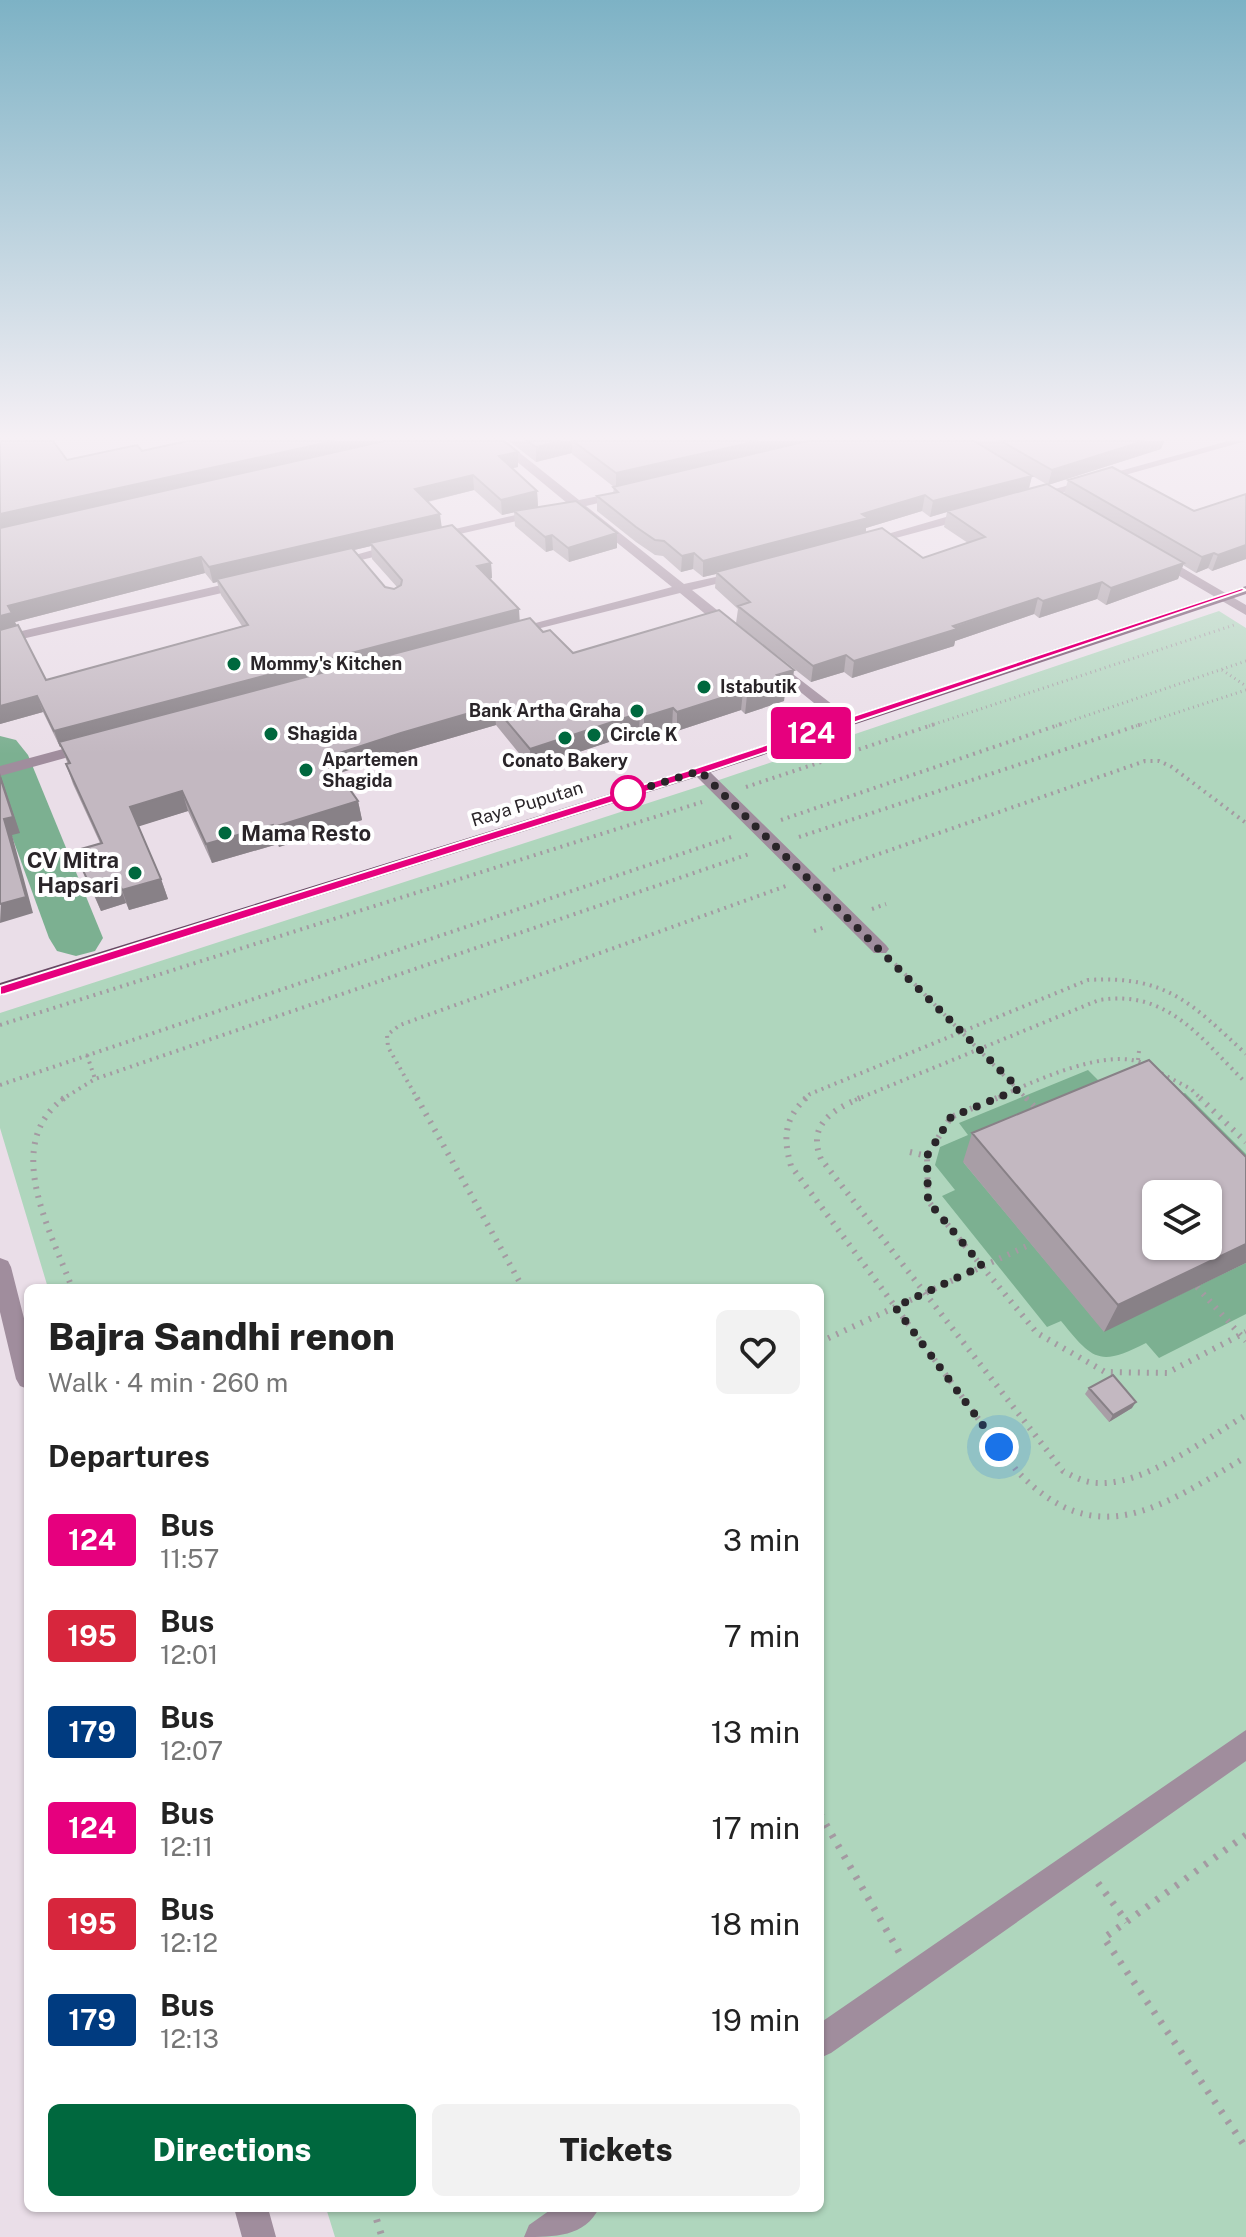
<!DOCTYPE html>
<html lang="en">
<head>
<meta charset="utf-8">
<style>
	:root { --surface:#fff; --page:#f2f2f2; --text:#222; --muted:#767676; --accent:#00683e }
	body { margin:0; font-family:"Public Sans",sans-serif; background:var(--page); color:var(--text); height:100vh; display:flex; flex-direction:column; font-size:30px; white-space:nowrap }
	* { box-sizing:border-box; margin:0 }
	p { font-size:26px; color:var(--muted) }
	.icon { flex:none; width:44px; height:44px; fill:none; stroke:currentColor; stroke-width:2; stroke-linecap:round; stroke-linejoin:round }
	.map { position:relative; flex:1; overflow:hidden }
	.panel { position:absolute; left:24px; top:1284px; width:800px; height:928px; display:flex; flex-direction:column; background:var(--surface); border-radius:12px; box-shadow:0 2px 6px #0004 }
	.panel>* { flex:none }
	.badge { padding:0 16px; border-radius:6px; font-size:28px; line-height:52px }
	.fabs { position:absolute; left:1142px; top:1180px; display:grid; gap:16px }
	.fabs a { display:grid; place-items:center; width:80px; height:80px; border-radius:12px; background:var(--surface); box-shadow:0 2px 6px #0004; font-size:40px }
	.you { position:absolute; width:40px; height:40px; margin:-20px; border:6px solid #fff; border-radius:50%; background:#1a73e8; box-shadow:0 0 0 12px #1a73e833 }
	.map>.badge { position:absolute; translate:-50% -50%; box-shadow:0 0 0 4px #fff }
	h2 { padding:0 24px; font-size:30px; line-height:72px }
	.round { display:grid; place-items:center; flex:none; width:84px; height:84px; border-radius:12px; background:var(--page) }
	.headline { display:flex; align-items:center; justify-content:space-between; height:136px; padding:0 24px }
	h1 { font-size:38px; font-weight:800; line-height:60px }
	.action { display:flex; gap:16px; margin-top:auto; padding:16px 24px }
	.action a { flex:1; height:92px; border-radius:12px; background:var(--accent); color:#fff; font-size:32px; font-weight:800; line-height:92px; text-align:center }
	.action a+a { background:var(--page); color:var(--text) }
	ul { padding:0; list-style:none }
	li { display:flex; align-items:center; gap:24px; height:96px; padding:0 24px }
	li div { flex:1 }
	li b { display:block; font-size:30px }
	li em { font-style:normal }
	li .badge { min-width:88px; font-weight:700; text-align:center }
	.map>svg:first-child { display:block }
	.green { fill:#afd6bd; fill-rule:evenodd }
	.water { fill:#7cb091 }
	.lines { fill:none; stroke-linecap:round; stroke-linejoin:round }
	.river { fill:#7cb091; fill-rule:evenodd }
	.path-far3 { stroke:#a49aa2; stroke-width:3; stroke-dasharray:1 4; stroke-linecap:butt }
	.path-far2 { stroke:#a49aa2; stroke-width:4; stroke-dasharray:2 5; stroke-linecap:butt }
	.path-far1 { stroke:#a49aa2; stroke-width:6; stroke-dasharray:2 7; stroke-linecap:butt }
	.path { stroke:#a49aa2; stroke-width:7; stroke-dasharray:3 9; stroke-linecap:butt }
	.minor { fill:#a08d9d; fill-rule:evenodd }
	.major { fill:#684763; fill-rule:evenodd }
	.wall { fill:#a89ea6; fill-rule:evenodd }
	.shaded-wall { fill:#888187 }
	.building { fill:#c3b8c1; stroke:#888187; stroke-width:2; fill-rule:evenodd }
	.line { fill:#e6007e; stroke:#fff; stroke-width:2 }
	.walk { stroke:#2a2529; stroke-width:8; stroke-dasharray:0 14.4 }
	.poi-dot { fill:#00683e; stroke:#fff; stroke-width:3 }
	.stop-dot { fill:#fff; stroke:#e6007e; stroke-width:4 }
	.labels { text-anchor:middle; stroke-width:8; stroke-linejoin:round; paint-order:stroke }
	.far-poi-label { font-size:18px; font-weight:bold; fill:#2a2529; stroke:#fff; text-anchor:start }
	.far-street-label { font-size:18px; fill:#2a2529; stroke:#fff }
	.poi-label { font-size:22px; font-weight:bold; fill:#2a2529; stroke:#fff; text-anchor:start }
</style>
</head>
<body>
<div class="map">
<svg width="1246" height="2237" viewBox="0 0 1246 2237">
	<rect width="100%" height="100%" fill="#eadee8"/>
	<path class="green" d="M1219,611L1246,628V2237H335L326,2208H820V1288H48L0,1128V1013L713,782ZM1156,1194H1208V1246H1156Z"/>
	<path class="water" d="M1088,1070L1099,1081C1137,1066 1143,1070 1171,1098L1185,1093L1246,1154V1202L1136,1090L964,1163L1104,1331L1246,1263V1314L1159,1358L1146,1343C1099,1367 1093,1360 1061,1321L1047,1327L942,1196L955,1190L935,1165L940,1147L968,1135L959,1123Z"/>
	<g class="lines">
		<path class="river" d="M0,736L16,740L28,755L103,938L95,951L76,956L57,951L49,938L0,804Z"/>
		<path class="path-far3" d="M1222,670L1246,686
			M929,726L1234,625
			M1056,726L1246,661
			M1136,726L1246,690"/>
		<path class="path-far2" d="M746,787L935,724
			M781,820L1061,724
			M799,837L1142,724
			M833,870L1145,761H1159L1172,767L1246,823
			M872,909L886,904
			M814,931L825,927
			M895,964L1028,1100
			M0,1025L702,802
			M87,1055L95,1079
			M1138,1060L1139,1051
			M1155,1070L1191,1089L1202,1100
			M0,1085L734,836
			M61,1100L95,1079L752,853
			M418,1100L388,1047L387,1035L400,1025L786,886
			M804,1100L810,1094L1088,980C1167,975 1192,1004 1246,1054
			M855,1100L1099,1000C1169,989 1201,1039 1246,1083
			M992,1100C1029,1084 1109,1044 1147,1065"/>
		<path class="path-far1" d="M64,1098C1,1145 51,1231 72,1288
			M417,1098L523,1288
			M806,1098C784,1119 783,1138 791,1166L1017,1471C1097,1556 1163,1505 1246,1457
			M860,1098C832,1110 807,1125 821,1159L1063,1471C1074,1477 1086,1483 1099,1483C1145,1485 1207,1438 1246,1415
			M997,1098L951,1117L927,1156L928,1201L1037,1333L1105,1372L1167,1373L1246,1332
			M1026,1098L1039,1111
			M1200,1098L1246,1142
			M910,1152L927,1156
			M1197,1287L1246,1341
			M820,1342L1031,1244"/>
		<path class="path" d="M820,1814L899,1952
			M1246,1835L1104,1938L1246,2148
			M1098,1883L1127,1922
			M373,2208L382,2237"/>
		<path class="minor" d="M492,441H505L579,500L628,490V496L586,506L684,584L747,570V576L692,590L737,626V632H727L680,593L509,636V630L672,587L574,508L429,541V535L567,503Z
			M1228,441H1246L1036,500L1026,497Z
			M970,510L976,514L974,517L866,546L860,542Z
			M398,543L403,544V550L336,566L330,562Z
			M1157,553L1246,605V615L1152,560L1151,557Z
			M243,580L250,584L248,587L0,644V636Z
			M772,658L850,718V724H840L767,665L765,662Z
			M89,742L94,744V750L0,776V766Z
			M700,766L706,768L886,945L889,949L886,953H874L694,774L692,771Z
			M0,1258L8,1261L11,1267L28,1334V1389L20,1386L16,1379L0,1312Z
			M1246,1730V1761L831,2053L820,2058V2023Z
			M234,2208H268L276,2237H242Z
			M553,2208H599C585,2237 554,2237 524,2237L529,2225Z"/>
		<path class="major" d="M1246,586V594L706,774L0,996V983L694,768Z"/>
	</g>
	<path class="wall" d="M0,441L67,460L142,451L518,452V467L512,468L537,491L538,507L617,548L569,562L553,550L546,552L515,526L514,512L502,515L474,490L428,502L442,527L491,563L492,578L489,579L519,609V621L543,632L573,653L792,689L785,691L784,701L745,714L741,710L677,731L672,727L644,737L639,732L531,768L496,725L403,752L339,773L358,801L362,820L279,847L278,844L212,863L188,811L138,826L161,879L168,899L129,910L126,903L101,911L74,851L100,843L73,784L66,764H68L61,747H60L43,712L0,724ZM371,546L372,559L397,587L394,589L385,587L354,550ZM205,573L213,583L217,582L221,595L242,626L46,680L15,622Z
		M509,441H1164L1161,449L1048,485L1010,463L1032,476L1029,489L1064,494L1068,480L1194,511L1246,494V559L1212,571L1208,568L1196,573L1183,565L1178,579L1106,605L1097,599L1039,618L1034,614L955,641L954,646L852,678L844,672L811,682L736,623L738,609L715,588L716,574L703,577L693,569L681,572L663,556L655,555L636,542L597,511V496L613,493L614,487L572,454V453L536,462ZM922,511L930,517L947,512L944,527L968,543L923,558L866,532V528Z
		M972,1133L1246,1157L1104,1332L963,1162Z
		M1089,1388L1132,1408L1109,1422L1085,1394Z"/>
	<path class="shaded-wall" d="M334,441H403L0,531V514Z
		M561,441H572V453L536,462V447Z
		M758,441H821L616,488V473Z
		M1144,441H1164L1161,449L1048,485L1052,470Z
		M518,452V467L501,471L499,456Z
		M473,475L474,490L417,504L415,489Z
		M1032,476L1028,491L947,511V512L930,517L933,501Z
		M537,491L538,507L502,515L501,500Z
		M925,495L922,511L866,528V534L716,572V574L703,577V561Z
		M440,514L442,529L370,543L371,546L218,582L217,579V582L213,583L209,567Z
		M617,533V548L569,562L568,548Z
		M552,535L553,550L546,552L545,537Z
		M1246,545V559L1212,571L1218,555Z
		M694,553L693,569L681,572L682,556Z
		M1214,553L1208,568L1196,573L1202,557Z
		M201,557L205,573L15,622L18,629L0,634V616L8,606Z
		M491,563L492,578L478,582L477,566Z
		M1184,563L1178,579L1106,605L1111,588Z
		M1102,582L1097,599L1039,618L1043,601Z
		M1038,598L1034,614L955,641L954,646L852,678L854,661Z
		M519,609L520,625L60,747L54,731Z
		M846,655L844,672L811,682L813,666Z
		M794,670L792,689L785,691L784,701L745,714L747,695L777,675Z
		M743,691L741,710L677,731V712Z
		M37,696L43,712L0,724V706Z
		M494,706L496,725L403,752L331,776L327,757L401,733Z
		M673,708L672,727L644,737V717Z
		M640,713L639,732L531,768L530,749Z
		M0,773L20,833L12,835L33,913L0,923L4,819Z
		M182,791L188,811L137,827L130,807Z
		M358,801L362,820L279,847L274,827Z
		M273,825L278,844L212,863L206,844Z
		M161,879L168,899L129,910L122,890Z
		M119,883L126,903L101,911L93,892Z
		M1246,1244V1263L1104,1332L1118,1305Z
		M1136,1402L1132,1408L1109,1422L1113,1415Z"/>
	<path class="building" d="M0,441H53L67,460L137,445L142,451L187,441H334L0,514Z
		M384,441H504L518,452L499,456L537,491L501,500L473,475L415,489L440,514L209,567L201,557L8,606L12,613L0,616V528Z
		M527,441H561L536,447Z
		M573,441H758L616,473Z
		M807,441H974L1032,476L933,501L925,495L862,514L868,518L703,561L694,553L682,556L664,541L655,540L636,527L597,496L618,492L613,487Z
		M1001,441H1144L1052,470Z
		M1112,467L1194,511L1246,494V545L1218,555L1214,553L1202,557L1068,480Z
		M1047,484L1184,563L1111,588L1102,582L1043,601L1038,598L953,626L957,629L854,661L846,655L813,666L738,606L750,602L716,572L882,528L923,558L985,537L947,511Z
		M576,501L617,533L568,548L552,535L545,537L514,511Z
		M452,525L491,563L477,566L519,609L54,731L37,696L0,706V630L18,625L46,680L248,625L217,579L352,548L385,587L394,589L401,585L402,580L370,543Z
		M719,610L794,670L777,675L786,682L747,695L743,691L677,712L673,708L644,717L640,713L530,749L494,706L401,733L327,757L358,801L274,827L273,825L206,844L182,791L130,807L161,879L122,890L119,883L93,892L74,851L102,843L66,764L70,763L59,742L530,618L543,632L550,630L573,653Z
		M0,777L13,817L4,819L26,897L0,904Z
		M1149,1060L1246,1157V1244L1118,1305L972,1133ZM1156,1194H1208V1246H1156Z
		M1113,1375L1136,1402L1113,1415L1089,1388Z"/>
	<linearGradient id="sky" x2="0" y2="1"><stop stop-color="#7db2c5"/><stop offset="0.58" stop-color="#f6f0f5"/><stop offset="1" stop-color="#f6f0f5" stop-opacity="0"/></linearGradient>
	<rect width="1246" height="754" fill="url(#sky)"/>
	<path class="line" d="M1242,588L1246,590L705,773L5,994L0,995V986L696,768Z"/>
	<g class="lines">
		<path class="walk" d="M628,793L619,796L700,771L1019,1089L951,1117L927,1156L928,1201L982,1266L895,1307L999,1447"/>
	</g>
	<g class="poi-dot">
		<circle cx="234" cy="664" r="8"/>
		<circle cx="704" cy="687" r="8"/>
		<circle cx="637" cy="711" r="8"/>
		<circle cx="271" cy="734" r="8"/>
		<circle cx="594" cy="735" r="8"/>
		<circle cx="565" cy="738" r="8"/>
		<circle cx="306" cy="770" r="8"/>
		<circle cx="225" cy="833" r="8"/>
		<circle cx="135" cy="873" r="8"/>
	</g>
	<circle class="stop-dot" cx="628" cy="793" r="16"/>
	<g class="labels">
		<g class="far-poi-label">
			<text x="250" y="670">Mommy's Kitchen</text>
			<text x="720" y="693">Istabutik</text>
			<text x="621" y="717" text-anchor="end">Bank Artha Graha</text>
			<text x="287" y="740">Shagida</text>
			<text x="610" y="741">Circle K</text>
			<text x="322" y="766">Apartemen<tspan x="322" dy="21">Shagida</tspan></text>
			<text x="565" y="767" text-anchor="middle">Conato Bakery</text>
		</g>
		<g class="far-street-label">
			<text transform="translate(527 804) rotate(-17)" y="6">Raya Puputan</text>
		</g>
		<g class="poi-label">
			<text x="241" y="841">Mama Resto</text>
			<text x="119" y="868" text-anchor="end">CV Mitra<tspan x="119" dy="25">Hapsari</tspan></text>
		</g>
	</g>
</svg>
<div class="fabs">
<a><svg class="icon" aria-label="layers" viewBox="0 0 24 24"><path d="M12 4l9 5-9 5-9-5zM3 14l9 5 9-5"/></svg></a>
</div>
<div class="you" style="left:999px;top:1447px"></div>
<b class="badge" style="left:811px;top:733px;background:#e6007e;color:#fff">124</b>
<section class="panel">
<div class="headline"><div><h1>Bajra Sandhi renon</h1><p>Walk · 4 min · 260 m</p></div><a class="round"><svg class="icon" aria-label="heart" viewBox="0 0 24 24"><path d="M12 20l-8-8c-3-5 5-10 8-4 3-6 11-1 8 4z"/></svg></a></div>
<h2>Departures</h2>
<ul>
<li><span class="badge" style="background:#e6007e;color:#fff">124</span><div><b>Bus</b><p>11:57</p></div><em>3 min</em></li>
<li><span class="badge" style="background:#d7263d;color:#fff">195</span><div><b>Bus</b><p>12:01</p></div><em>7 min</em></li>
<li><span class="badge" style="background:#003b80;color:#fff">179</span><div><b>Bus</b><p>12:07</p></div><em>13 min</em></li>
<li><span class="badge" style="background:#e6007e;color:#fff">124</span><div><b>Bus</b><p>12:11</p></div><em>17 min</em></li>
<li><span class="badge" style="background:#d7263d;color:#fff">195</span><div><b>Bus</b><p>12:12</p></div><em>18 min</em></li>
<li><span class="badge" style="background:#003b80;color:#fff">179</span><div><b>Bus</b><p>12:13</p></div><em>19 min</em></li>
</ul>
<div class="action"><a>Directions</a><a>Tickets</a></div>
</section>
</div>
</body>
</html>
